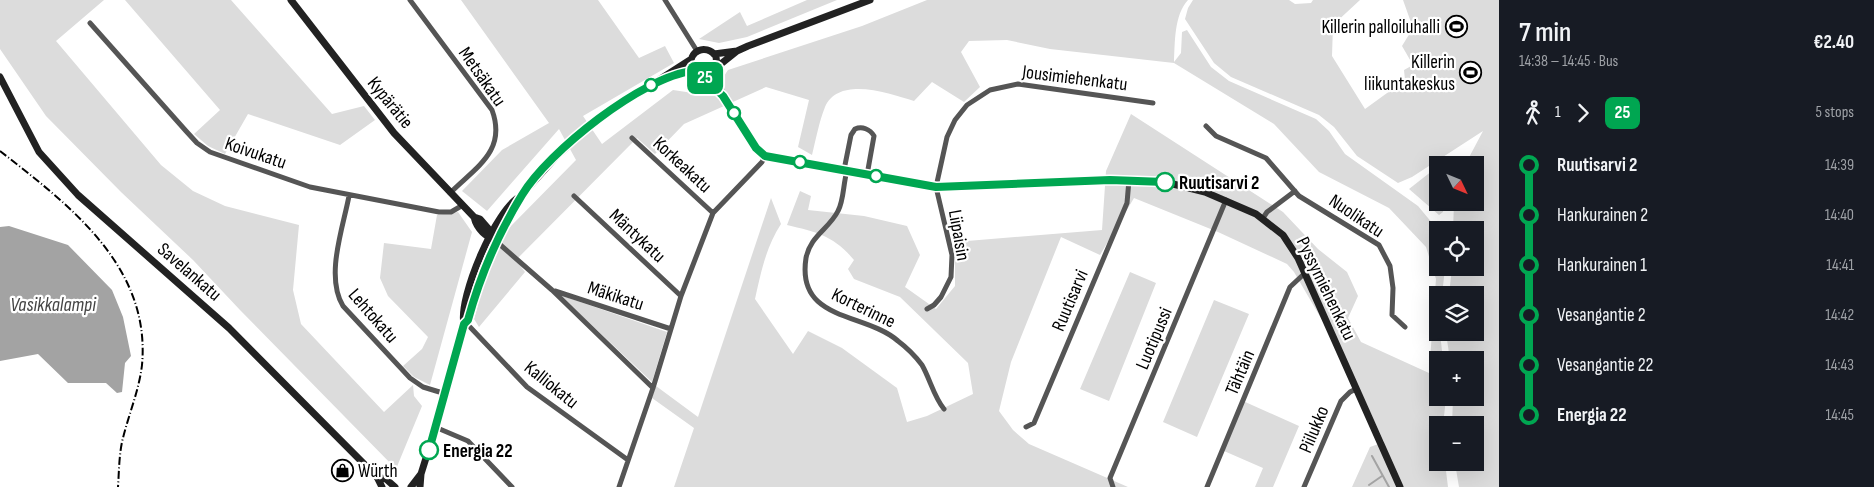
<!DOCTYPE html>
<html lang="en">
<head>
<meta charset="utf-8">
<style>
	:root { --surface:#171b24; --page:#20242c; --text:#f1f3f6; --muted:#9ea1a6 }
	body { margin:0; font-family:"Sofia Sans Condensed",sans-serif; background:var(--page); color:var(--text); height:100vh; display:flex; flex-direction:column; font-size:19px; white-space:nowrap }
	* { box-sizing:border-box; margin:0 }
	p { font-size:16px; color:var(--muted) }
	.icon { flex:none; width:28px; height:28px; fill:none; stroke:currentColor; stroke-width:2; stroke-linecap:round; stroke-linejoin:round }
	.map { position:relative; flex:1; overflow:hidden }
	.drawer { display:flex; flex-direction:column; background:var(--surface); width:375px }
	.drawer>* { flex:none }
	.badge { padding:0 10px; border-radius:8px; font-size:18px; line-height:32px }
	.needle { width:32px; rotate:133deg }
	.controls { position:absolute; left:1429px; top:156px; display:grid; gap:10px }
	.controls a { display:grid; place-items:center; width:55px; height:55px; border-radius:0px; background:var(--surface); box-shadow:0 5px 20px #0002; font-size:25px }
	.map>.badge { position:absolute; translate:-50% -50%; box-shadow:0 0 0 2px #fff }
	.legs { display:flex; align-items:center; gap:8px; height:55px; padding:0 20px; font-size:16px }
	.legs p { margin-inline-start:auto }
	.headline { display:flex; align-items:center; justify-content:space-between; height:85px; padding:0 20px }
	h1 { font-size:28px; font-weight:600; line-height:38px }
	ul { padding:0 20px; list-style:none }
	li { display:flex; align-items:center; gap:18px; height:50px; font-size:19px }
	li i { display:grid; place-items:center; width:8px; height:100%; margin:0 6px; background:currentColor }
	li i::after { content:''; width:12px; height:12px; margin:-6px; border:4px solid; border-radius:50%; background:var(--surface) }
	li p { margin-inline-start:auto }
	li:first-child i { background:linear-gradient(#0000 50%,currentColor 0) }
	li:last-child i { background:linear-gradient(currentColor 50%,#0000 0) }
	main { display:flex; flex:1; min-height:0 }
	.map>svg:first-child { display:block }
	.green { fill:#dcdcdc }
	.water { fill:#a3a3a3 }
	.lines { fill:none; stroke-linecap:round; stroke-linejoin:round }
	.stream { stroke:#a3a3a3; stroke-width:2 }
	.street { stroke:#555; stroke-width:5 }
	.secondary { stroke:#222; stroke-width:7 }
	.rail { stroke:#000; stroke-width:2; stroke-dasharray:8 2.5 1 2.5; stroke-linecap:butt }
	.line-1-casing { stroke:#fff; stroke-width:11 }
	.line-1 { stroke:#00a651; stroke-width:8 }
	.stop-1-dot { fill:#fff; stroke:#00a651; stroke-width:2.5 }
	.labels { text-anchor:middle; stroke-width:4.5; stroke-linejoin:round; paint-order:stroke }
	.poi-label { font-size:19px; fill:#000; stroke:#fff; text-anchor:end }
	.street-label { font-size:19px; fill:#000; stroke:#fff }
	.stop-label { font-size:19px; font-weight:bold; fill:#000; stroke:#fff; text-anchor:start }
	.water-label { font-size:20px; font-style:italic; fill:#444; stroke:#fff }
</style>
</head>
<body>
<main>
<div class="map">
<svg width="1499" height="487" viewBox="0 0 1499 487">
	<rect width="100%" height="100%" fill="#fff"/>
	<path class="green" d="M0,0H104L56,41L161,165L193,191L225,206L299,225L293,290L301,324L384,412L413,385L414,396L422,406L396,469L240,310L193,260L121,192L46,116L0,49Z
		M125,0H231L332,114L364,106L375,120L340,145L248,114L225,154L208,146L194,134L220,110Z
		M461,0H598L639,58L665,46L674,63L583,116L602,144L673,90L706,95L725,84L724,76L728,70L862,26L927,0H1188C1174,15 1175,43 1174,62L1181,53L1182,32L1187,30L1211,67L1229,81L1316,119L1329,131L1345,154L1418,206L1438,230V268H1445L1442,295H1438V332L1440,333L1443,360H1438V398H1446L1443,425H1438V462L1445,463L1448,487H1352L1370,447L1384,442L1350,368L1294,272L1287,264L1218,232L1134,198L1100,255L1061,237L1011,362L999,411L1013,430L1029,444L1128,487H674L694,428L652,398L656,386L698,417L771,198L781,224C766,247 761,272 755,299L793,354L808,331L842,348L897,388L907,422L927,416L973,394L968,363L900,297L854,279L848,269L854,260C834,236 817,232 787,225L800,191L811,196L808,210L864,216L907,226L920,255L905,287L936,309L955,286V242L1102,230L1106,171L1131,114L1283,212L1318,249L1347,272L1358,296L1348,318L1361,342L1429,373L1436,279L1426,247L1389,208L1319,172L1274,124L1174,63L1050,49L1007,40L969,41L961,52L980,87L964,102L932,82L914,101C891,94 839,75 825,107C819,122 816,139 812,155L798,147L809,100L766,87L684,124L655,154L637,138L516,260L525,272L479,327L474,319L490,261L508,229L576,160L559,129L487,211L462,191L502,150L549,123Z
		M807,0H837L747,37L719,43L699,39L740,12L747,26Z
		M1193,0H1289L1295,4L1311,3L1313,0H1360L1333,25L1332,56L1365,109L1405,80L1404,70L1413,65L1402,46L1413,28L1403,0H1499V487H1459L1455,463L1475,462V425H1452L1453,398H1475V360H1450L1446,333L1475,332V295H1449L1452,268H1475V230H1453L1454,203L1475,202V165H1465L1483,131L1412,177L1398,183L1357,156L1334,127L1319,115L1231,77L1214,63L1185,19L1188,8Z
		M1437,167L1438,202L1444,203L1443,212L1439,215L1409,189Z
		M458,212L472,232L430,385L414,377L403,366L422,349L428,337L388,296L380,278L384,243L431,249L437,215Z
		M1130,272L1156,283L1109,401L1080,389Z
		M560,295L667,332L652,382Z
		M1214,300L1249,314L1197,437L1163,422Z
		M1243,401L1299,426L1273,487H1255L1263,468L1224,451Z"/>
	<path class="water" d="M9,226L68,245L112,290L123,317L131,356L125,363L122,392L117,393L106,383H68L38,354L0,361V227Z"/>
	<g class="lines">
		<path class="stream" d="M1372,456L1389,487
			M1369,485L1382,476"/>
		<path class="street" d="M410,0L492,110C507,151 476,167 450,193
			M665,0L697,51
			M90,23L186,131L197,143L210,152L310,187L439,212H451L463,205
			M1206,126L1216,136L1266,158L1299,196L1379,245L1390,266L1393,288L1392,315L1405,327
			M632,138L713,213
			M844,170L851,135L855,129C862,126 870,129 874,136L867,175
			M847,171C843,184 844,200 838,211C829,229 810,236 806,258C796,322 865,312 898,341C906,347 916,357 922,365C930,379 934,397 944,409
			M349,196C343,228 325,276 343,306L410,378L423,387L446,394
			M574,196L681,296
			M1263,218L1267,212L1295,191
			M497,242L552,290L653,388
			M555,291L671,329
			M927,309L934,305L941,297L951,277L952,255L936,187L947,137L955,120L967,105L990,90L1018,84L1153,103
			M464,324L470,327L527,387L628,460
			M435,427L468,441L512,487
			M1026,427L1034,423L1127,203L1129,180
			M619,487L653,388L681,296L713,213L762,162L765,156
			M1113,487L1110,478L1226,200
			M1207,487L1290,287L1305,273
			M1304,487L1341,401L1350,392L1356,389"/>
		<path class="secondary" d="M291,0L394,133L474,217C477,230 486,236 497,242
			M714,54L737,51
			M717,67L737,51L748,46L870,0
			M716,70C713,86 751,147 765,156L936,187L1129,180L1165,182L1205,192L1256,214L1283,235L1298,258L1400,487
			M670,76L693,71
			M701,76L711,74L717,67L716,56C705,43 688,51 691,68L723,96
			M0,77L39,152L78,195L229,328L377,477L382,487
			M474,217L480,219L493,234
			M464,324C458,298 496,208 521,196L556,157L598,119L690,60
			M377,477L386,479L395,487
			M411,487L421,474
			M420,487L421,474L446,394L464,324L468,320L484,269L521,196"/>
		<path class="rail" d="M0,151C69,205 151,266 142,365C139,391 128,416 122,442C119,457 119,472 118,487"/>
	</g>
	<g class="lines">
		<defs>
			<path id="line-1" d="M429,450L464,324L468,320C480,276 498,234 522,195C548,152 643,76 693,71L707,80L723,96L756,148L765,156L936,187L1110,180L1165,182"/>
		</defs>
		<use href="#line-1" class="line-1-casing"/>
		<use href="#line-1" class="line-1"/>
	</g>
	<defs>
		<symbol id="stadium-ring" viewBox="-11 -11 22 22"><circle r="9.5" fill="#fff" stroke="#000" stroke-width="1.5"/><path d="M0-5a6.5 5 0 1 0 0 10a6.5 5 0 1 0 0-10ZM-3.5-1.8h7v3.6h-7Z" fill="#000"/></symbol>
		<symbol id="shop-ring" viewBox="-11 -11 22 22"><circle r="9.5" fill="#fff" stroke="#000" stroke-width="1.5"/><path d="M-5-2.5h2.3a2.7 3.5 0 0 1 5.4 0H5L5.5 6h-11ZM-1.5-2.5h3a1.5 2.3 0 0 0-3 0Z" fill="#000"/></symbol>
	</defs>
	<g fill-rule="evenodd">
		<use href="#stadium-ring" x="1444" y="14" width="25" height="25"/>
		<use href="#stadium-ring" x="1458" y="60" width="25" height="25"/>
		<use href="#shop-ring" x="330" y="458" width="25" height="25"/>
	</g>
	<g class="stop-1-dot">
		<circle cx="651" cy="85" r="6"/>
		<circle cx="734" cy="113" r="6"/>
		<circle cx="800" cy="162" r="6"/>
		<circle cx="876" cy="176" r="6"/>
		<circle cx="1165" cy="182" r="9"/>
		<circle cx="429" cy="450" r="9"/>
	</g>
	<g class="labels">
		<g class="poi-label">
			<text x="1440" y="33">Killerin palloiluhalli</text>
			<text x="1455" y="68">Killerin<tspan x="1455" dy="22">liikuntakeskus</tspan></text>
			<text x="358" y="477" text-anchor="start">Würth</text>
		</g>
		<g class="street-label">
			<text transform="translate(483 76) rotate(55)" y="7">Metsäkatu</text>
			<text transform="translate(1075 77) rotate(7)" y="7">Jousimiehenkatu</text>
			<text transform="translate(391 102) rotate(51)" y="7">Kypärätie</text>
			<text transform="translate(256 152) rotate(19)" y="7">Koivukatu</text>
			<text transform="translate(683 164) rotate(43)" y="7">Korkeakatu</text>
			<text transform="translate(1357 215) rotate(34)" y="7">Nuolikatu</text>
			<text transform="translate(638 235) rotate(43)" y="7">Mäntykatu</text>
			<text transform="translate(960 235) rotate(80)" y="7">Liipaisin</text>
			<text transform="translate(190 271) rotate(41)" y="7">Savelankatu</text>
			<text transform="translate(1327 288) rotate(64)" y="7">Pyssymiehenkatu</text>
			<text transform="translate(616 295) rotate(18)" y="7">Mäkikatu</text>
			<text transform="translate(1069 300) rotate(-67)" y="7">Ruutisarvi</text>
			<text transform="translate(864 307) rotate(26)" y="7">Korterinne</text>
			<text transform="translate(374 315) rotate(49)" y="7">Lehtokatu</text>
			<text transform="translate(1153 338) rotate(-67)" y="7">Luotipussi</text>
			<text transform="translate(1239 372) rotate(-67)" y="7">Tähtäin</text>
			<text transform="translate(552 384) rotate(39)" y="7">Kalliokatu</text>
			<text transform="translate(1313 429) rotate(-67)" y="7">Piilukko</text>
		</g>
		<g class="stop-label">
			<text x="1179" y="189">Ruutisarvi 2</text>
			<text x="443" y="457">Energia 22</text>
		</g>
		<g class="water-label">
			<text x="53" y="311">Vasikkalampi</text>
		</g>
	</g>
</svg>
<div class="controls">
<a><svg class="needle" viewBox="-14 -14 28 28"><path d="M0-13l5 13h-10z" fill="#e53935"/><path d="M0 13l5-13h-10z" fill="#9ea1a6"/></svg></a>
<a><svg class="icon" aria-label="locate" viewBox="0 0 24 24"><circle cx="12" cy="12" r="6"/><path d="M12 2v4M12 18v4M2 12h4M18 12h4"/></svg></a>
<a><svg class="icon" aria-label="layers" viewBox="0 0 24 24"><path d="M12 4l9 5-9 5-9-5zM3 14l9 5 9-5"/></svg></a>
<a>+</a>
<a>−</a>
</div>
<b class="badge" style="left:705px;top:78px;background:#00a651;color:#fff">25</b>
</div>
<section class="drawer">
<div class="headline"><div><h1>7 min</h1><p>14:38 – 14:45 · Bus</p></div><b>€2.40</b></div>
<div class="legs"><svg class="icon" aria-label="walk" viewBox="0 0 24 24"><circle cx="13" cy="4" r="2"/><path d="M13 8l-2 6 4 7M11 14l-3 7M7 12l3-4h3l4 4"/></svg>1<svg class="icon" aria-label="forward" viewBox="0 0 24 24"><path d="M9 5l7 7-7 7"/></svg><b class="badge" style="background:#00a651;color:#fff">25</b><p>5 stops</p></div>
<ul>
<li><i style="color:#00a651"></i><b>Ruutisarvi 2</b><p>14:39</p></li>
<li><i style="color:#00a651"></i><span>Hankurainen 2</span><p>14:40</p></li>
<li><i style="color:#00a651"></i><span>Hankurainen 1</span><p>14:41</p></li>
<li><i style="color:#00a651"></i><span>Vesangantie 2</span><p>14:42</p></li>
<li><i style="color:#00a651"></i><span>Vesangantie 22</span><p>14:43</p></li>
<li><i style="color:#00a651"></i><b>Energia 22</b><p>14:45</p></li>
</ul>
</section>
</main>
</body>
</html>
